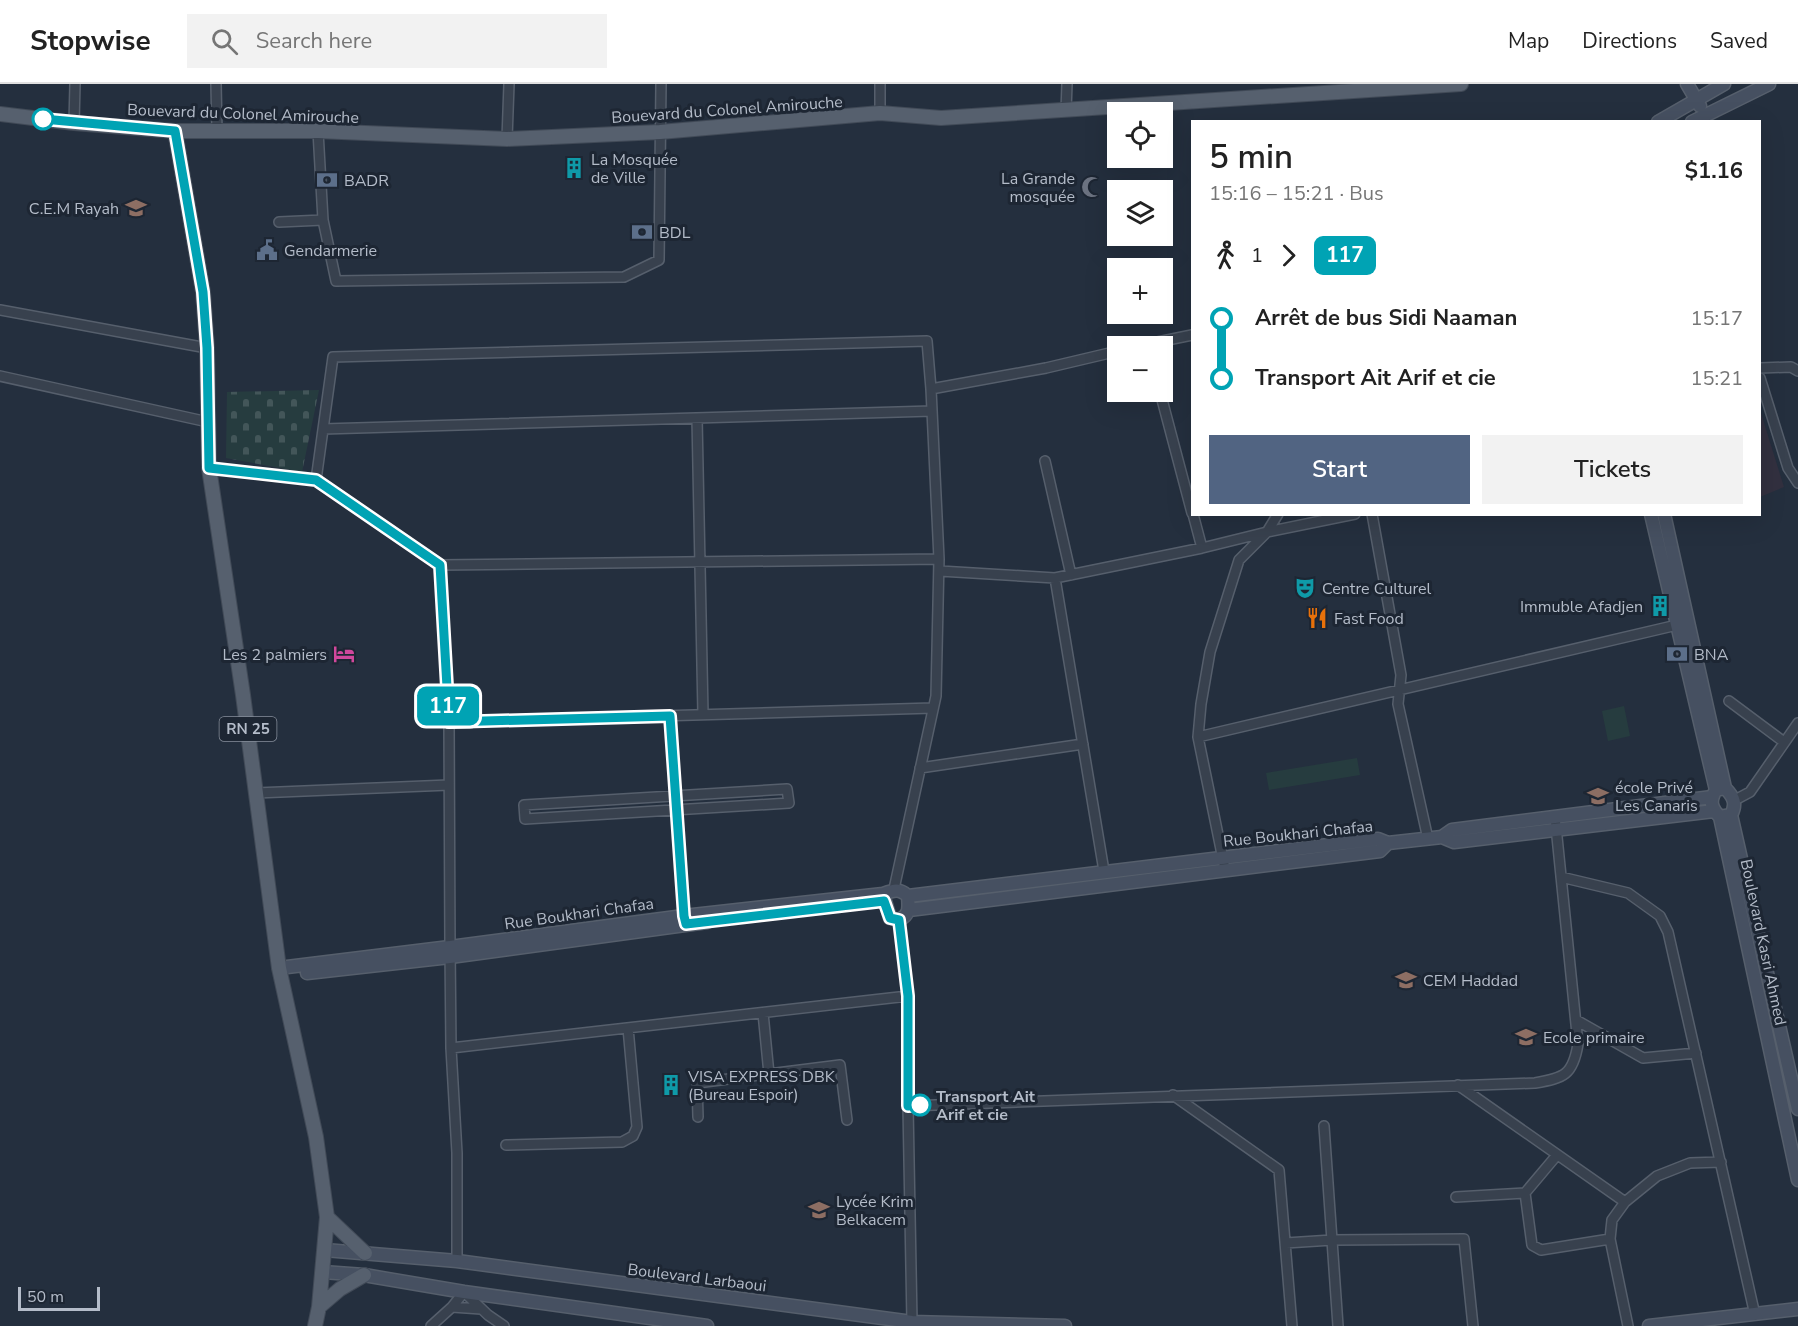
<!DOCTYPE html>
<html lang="en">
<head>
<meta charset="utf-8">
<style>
	:root { --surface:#fff; --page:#f2f2f2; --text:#222; --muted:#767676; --line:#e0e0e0; --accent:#516482 }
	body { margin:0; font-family:"Nunito Sans",sans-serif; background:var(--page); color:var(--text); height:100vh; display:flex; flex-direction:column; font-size:22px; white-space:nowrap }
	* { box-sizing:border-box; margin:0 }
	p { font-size:20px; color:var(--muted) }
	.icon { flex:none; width:33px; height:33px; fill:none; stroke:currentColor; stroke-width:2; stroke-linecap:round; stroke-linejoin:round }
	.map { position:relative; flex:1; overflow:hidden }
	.sheet { position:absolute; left:1191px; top:36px; width:570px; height:396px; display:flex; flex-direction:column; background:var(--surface); border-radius:0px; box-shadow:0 6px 24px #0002 }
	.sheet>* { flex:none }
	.badge { padding:0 12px; border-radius:9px; font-size:21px; line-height:39px }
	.tools { position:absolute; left:1107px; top:18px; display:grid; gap:12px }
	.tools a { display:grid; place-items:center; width:66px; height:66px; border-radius:0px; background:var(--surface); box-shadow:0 6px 24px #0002; font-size:30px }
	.scale { position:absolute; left:18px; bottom:15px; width:82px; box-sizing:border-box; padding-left:6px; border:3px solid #b4bcc9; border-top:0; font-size:16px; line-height:21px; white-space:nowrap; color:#b4bcc9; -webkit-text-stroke:4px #1d2633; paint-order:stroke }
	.map>.badge { position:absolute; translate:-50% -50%; box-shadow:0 0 0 3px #fff }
	.legs { display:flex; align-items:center; gap:9px; height:66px; padding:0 18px; font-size:20px }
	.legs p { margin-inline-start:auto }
	.summary { display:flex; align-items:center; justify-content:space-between; height:102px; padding:0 18px }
	h1 { font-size:33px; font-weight:600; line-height:45px }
	.cta { display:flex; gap:12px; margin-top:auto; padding:12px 18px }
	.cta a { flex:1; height:69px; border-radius:0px; background:var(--accent); color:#fff; font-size:24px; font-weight:600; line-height:69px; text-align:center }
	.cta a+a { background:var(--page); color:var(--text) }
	ul { padding:0 18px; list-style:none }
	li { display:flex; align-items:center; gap:21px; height:60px; font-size:22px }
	li i { display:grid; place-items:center; width:9px; height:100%; margin:0 8px; background:currentColor }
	li i::after { content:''; width:15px; height:15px; margin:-8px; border:4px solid; border-radius:50%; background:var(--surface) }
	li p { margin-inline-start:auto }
	li:first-child i { background:linear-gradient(#0000 50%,currentColor 0) }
	li:last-child i { background:linear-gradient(currentColor 50%,#0000 0) }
	header { display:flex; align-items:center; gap:36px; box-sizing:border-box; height:84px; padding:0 30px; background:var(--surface); border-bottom:2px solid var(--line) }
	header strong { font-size:28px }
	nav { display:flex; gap:33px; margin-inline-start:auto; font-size:21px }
	.search { width:420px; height:54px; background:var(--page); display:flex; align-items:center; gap:15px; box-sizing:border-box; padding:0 21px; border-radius:0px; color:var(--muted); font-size:22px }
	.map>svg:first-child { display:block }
	.medical { fill:#32303f }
	.green { fill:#263c3f }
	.cemetery { fill:url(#cemetery-stones) }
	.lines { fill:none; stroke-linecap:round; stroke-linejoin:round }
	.street-casing { stroke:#565f6c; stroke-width:12 }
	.secondary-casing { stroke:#565f6c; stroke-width:15 }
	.primary-casing { stroke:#414a57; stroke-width:16 }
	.street { stroke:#38414e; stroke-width:9 }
	.secondary { stroke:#465061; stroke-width:12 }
	.primary { stroke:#56606e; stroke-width:14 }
	.line-1-casing { stroke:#fff; stroke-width:14 }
	.line-1 { stroke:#00a3b4; stroke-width:9 }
	.stop-1-dot { fill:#fff; stroke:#00a3b4; stroke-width:3 }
	.labels { text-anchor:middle; stroke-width:6; stroke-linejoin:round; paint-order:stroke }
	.shield { fill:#1d2633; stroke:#878f9c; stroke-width:1.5 }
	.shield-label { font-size:15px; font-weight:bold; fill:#b4bcc9 }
	.street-label { font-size:16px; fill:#b4bcc9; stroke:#1d2633 }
	.poi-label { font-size:16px; fill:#b4bcc9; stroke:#1d2633; text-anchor:start }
	.stop-label { font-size:16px; font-weight:bold; fill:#b4bcc9; stroke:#1d2633; text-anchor:start }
</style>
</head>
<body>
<header>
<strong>Stopwise</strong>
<div class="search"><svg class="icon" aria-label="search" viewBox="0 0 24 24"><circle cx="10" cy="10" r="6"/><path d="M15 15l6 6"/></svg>Search here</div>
<nav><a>Map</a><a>Directions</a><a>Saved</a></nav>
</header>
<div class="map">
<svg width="1798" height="1242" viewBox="0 0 1798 1242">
	<defs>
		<pattern id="cemetery-stones" width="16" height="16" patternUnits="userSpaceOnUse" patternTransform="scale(1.5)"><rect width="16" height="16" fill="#263c3f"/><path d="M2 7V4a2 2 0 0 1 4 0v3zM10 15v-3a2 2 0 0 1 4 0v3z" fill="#435659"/></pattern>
	</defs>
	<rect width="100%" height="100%" fill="#242f3e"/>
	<path class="medical" d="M1760,326L1784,403L1760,413Z"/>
	<path class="green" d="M1624,622L1630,652L1608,657L1602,627Z
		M1357,674L1360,691L1269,706L1266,689Z"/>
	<path class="cemetery" d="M319,306L302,388L226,374L227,308Z"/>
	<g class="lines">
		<defs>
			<path id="street" d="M216,0L217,47
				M1066,27L1067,0
				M880,29V0
				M74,39L75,0
				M507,55L509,0
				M323,136L336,197L624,193L659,176L661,0
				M279,138L323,136L318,47
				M0,226L207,264
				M1138,262L1192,251
				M1760,284L1791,283L1798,287
				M0,292L208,338
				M1760,294L1788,384L1798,399
				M931,305L1046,284L1118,267
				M1160,308L1192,429
				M697,334L703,630
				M323,345L932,327
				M1045,377L1071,491
				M209,384L316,396L440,481
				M316,396L333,273L927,257L931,305L939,475L936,612L894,805
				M1193,430L1202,464
				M1372,430L1401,591L1398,620L1428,755
				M940,487L1055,494L1202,464L1267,448L1278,430
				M1055,494L1104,787
				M1729,617L1784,658
				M933,624L449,638L440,481L939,475
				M670,632L685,836
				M449,638L450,863L451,964L457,1069V1177
				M1198,653L1677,541
				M920,684L1083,660
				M787,705L789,719L525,735L524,721Z
				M256,709L449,701
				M1735,716L1750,708L1798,639
				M1224,780L1198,653L1201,620L1210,568L1239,476L1267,448L1355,430
				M1561,793L1628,809L1660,832L1668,848L1755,1231
				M899,836L908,912V1022L912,1238
				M763,929L769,990
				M1576,936L1643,974L1696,969
				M451,964L908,912
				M1458,1001L1625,1118
				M1173,1011L1279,1086L1292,1242
				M908,1022L1535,999C1564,994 1573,991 1578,960L1555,733
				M698,1033L697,999L840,981L847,1036
				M1324,1042L1338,1242
				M506,1061L622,1058L633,1052L637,1043L628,944
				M1525,1109L1532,1161L1541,1166L1610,1155
				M1456,1113L1525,1109L1557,1071
				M1286,1159L1332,1156L1464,1155L1473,1242
				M452,1223L481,1225
				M431,1242L452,1223L464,1208L488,1231L504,1242
				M1628,1242L1610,1155L1612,1136L1625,1118L1657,1092L1690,1079L1721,1078"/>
			<path id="secondary" d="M1687,0L1700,22
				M1658,38L1724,0
				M1692,38L1769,0
				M1651,430L1716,706
				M1664,430L1725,704
				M1725,704C1734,713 1737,720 1731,731L1720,733C1711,724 1709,717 1716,706Z
				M1731,731L1798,1025
				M1720,733L1798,1096
				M1442,753L1454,758L1714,727
				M1388,759L1442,753L1452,746L1712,713
				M908,812L1378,755L1388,759
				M909,826L1380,767L1388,759
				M279,884L450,863L684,832L883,810C894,806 899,804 908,812C909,824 910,831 899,836L890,834L883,810
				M307,889L450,873L707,838
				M325,1166L457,1177L912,1238L1065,1242
				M323,1188L364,1191L464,1208L707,1242
				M1649,1242L1798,1225"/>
			<path id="primary" d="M0,30L74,39L175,47H318L507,55L660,48L880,29L941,34L1461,0
				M175,47L203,208L207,264L209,384L243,611L279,884L316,1053L327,1133L319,1223L315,1242
				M327,1133L365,1169
				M319,1223L340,1205L364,1191"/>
		</defs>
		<use href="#street" class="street-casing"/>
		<use href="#secondary" class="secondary-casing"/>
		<use href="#primary" class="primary-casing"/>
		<use href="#street" class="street"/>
		<use href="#secondary" class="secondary"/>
		<use href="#primary" class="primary"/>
	</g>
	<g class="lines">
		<defs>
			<path id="line-1" d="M43,35L175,47L203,208L207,264L209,384L316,396L440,481L449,638L670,632L684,832L686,840L884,817L890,834L899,836L908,912V1022L920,1021"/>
		</defs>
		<use href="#line-1" class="line-1-casing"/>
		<use href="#line-1" class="line-1"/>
	</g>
	<defs>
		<symbol id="building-bare" viewBox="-9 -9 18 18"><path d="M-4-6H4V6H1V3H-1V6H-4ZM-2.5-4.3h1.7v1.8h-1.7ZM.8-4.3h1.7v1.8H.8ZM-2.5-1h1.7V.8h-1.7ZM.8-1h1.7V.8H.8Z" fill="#0f9aa8" stroke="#1d2633" stroke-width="2.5" paint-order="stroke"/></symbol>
		<symbol id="bank-bare" viewBox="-9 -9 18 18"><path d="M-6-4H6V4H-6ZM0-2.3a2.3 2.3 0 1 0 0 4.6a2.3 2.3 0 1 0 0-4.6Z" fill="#5c6f8a" stroke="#1d2633" stroke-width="2.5" paint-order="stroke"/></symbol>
		<symbol id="mosque-bare" viewBox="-9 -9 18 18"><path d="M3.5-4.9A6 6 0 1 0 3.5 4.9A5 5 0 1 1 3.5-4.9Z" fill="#6b7280" stroke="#1d2633" stroke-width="2.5" paint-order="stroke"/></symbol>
		<symbol id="school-bare" viewBox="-9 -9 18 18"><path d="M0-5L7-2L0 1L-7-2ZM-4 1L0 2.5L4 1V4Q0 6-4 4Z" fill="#8d6e63" stroke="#1d2633" stroke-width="2.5" paint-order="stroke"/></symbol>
		<symbol id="civic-bare" viewBox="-9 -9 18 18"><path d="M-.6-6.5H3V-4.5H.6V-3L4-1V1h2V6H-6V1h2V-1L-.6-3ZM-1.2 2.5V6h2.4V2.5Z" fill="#5c6f8a" stroke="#1d2633" stroke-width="2.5" paint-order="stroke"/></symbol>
		<symbol id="theatre-bare" viewBox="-9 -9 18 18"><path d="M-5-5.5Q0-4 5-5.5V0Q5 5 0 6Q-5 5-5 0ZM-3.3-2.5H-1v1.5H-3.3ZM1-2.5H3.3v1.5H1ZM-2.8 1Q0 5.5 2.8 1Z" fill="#0f9aa8" stroke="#1d2633" stroke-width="2.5" paint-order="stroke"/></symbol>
		<symbol id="restaurant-bare" viewBox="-9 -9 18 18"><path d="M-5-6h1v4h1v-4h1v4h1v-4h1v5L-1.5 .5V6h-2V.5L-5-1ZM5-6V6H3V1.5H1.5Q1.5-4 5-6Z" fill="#e8710a" stroke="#1d2633" stroke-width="2.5" paint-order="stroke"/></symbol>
		<symbol id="hotel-bare" viewBox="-9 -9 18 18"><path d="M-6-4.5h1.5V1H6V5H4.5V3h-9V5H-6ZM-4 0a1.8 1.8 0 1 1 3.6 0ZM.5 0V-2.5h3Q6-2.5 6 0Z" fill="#d1479c" stroke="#1d2633" stroke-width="2.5" paint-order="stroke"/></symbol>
	</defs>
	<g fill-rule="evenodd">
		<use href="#building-bare" x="559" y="69" width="30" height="30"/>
		<use href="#bank-bare" x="312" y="81" width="30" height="30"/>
		<use href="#mosque-bare" x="1077" y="88" width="30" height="30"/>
		<use href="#school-bare" x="121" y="109" width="30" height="30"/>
		<use href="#bank-bare" x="627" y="133" width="30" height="30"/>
		<use href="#civic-bare" x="252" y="151" width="30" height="30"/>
		<use href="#theatre-bare" x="1290" y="489" width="30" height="30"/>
		<use href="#building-bare" x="1645" y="507" width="30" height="30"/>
		<use href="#restaurant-bare" x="1302" y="519" width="30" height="30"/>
		<use href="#hotel-bare" x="329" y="555" width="30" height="30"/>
		<use href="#bank-bare" x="1662" y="555" width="30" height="30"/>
		<use href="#school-bare" x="1583" y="697" width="30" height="30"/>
		<use href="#school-bare" x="1391" y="881" width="30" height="30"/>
		<use href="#school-bare" x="1511" y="938" width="30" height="30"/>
		<use href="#building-bare" x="656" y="986" width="30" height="30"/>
		<use href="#school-bare" x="804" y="1111" width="30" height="30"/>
	</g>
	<g class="stop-1-dot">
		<circle cx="43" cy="35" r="10"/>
		<circle cx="920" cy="1021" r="10"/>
	</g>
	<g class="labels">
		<rect class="shield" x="219.5" y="633" width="57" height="24" rx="4.5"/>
		<g class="shield-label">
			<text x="248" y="650">RN 25</text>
		</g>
		<g class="street-label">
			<text transform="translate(727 25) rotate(-4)" y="6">Bouevard du Colonel Amirouche</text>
			<text transform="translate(243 29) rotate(2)" y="6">Bouevard du Colonel Amirouche</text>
			<text transform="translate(1298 749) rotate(-6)" y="6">Rue Boukhari Chafaa</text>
			<text transform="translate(579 829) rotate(-8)" y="6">Rue Boukhari Chafaa</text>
			<text transform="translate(1764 858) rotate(78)" y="6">Boulevard Kasri Ahmed</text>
			<text transform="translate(697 1193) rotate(7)" y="6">Boulevard Larbaoui</text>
		</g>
		<g class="poi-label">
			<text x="591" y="81">La Mosquée<tspan x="591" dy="18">de Ville</tspan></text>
			<text x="1075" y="100" text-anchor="end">La Grande<tspan x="1075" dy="18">mosquée</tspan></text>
			<text x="344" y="102">BADR</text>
			<text x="119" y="130" text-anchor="end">C.E.M Rayah</text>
			<text x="659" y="154">BDL</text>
			<text x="284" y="172">Gendarmerie</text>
			<text x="1322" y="510">Centre Culturel</text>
			<text x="1643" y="528" text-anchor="end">Immuble Afadjen</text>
			<text x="1334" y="540">Fast Food</text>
			<text x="327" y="576" text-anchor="end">Les 2 palmiers</text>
			<text x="1694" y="576">BNA</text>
			<text x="1615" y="709">école Privé<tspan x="1615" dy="18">Les Canaris</tspan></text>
			<text x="1423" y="902">CEM Haddad</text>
			<text x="1543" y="959">Ecole primaire</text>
			<text x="688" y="998">VISA EXPRESS DBK<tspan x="688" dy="18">(Bureau Espoir)</tspan></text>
			<text x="836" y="1123">Lycée Krim<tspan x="836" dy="18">Belkacem</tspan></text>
		</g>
		<g class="stop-label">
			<text x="936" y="1018">Transport Ait<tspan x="936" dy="18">Arif et cie</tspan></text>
		</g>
	</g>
</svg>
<div class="tools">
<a><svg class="icon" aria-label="locate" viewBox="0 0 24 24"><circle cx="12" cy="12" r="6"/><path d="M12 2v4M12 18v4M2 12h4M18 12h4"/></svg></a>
<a><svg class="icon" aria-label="layers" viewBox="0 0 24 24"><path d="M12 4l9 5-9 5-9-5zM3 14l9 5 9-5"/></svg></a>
<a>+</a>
<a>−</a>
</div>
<div class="scale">50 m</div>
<b class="badge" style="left:448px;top:622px;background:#00a3b4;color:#fff">117</b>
<section class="sheet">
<div class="summary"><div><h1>5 min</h1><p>15:16 – 15:21 · Bus</p></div><b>$1.16</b></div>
<div class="legs"><svg class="icon" aria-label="walk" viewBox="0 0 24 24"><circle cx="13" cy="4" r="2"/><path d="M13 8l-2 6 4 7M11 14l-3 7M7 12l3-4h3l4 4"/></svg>1<svg class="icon" aria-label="forward" viewBox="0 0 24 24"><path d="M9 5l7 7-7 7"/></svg><b class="badge" style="background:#00a3b4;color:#fff">117</b></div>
<ul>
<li><i style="color:#00a3b4"></i><b>Arrêt de bus Sidi Naaman</b><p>15:17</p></li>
<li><i style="color:#00a3b4"></i><b>Transport Ait Arif et cie</b><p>15:21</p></li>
</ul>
<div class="cta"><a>Start</a><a>Tickets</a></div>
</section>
</div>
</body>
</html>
